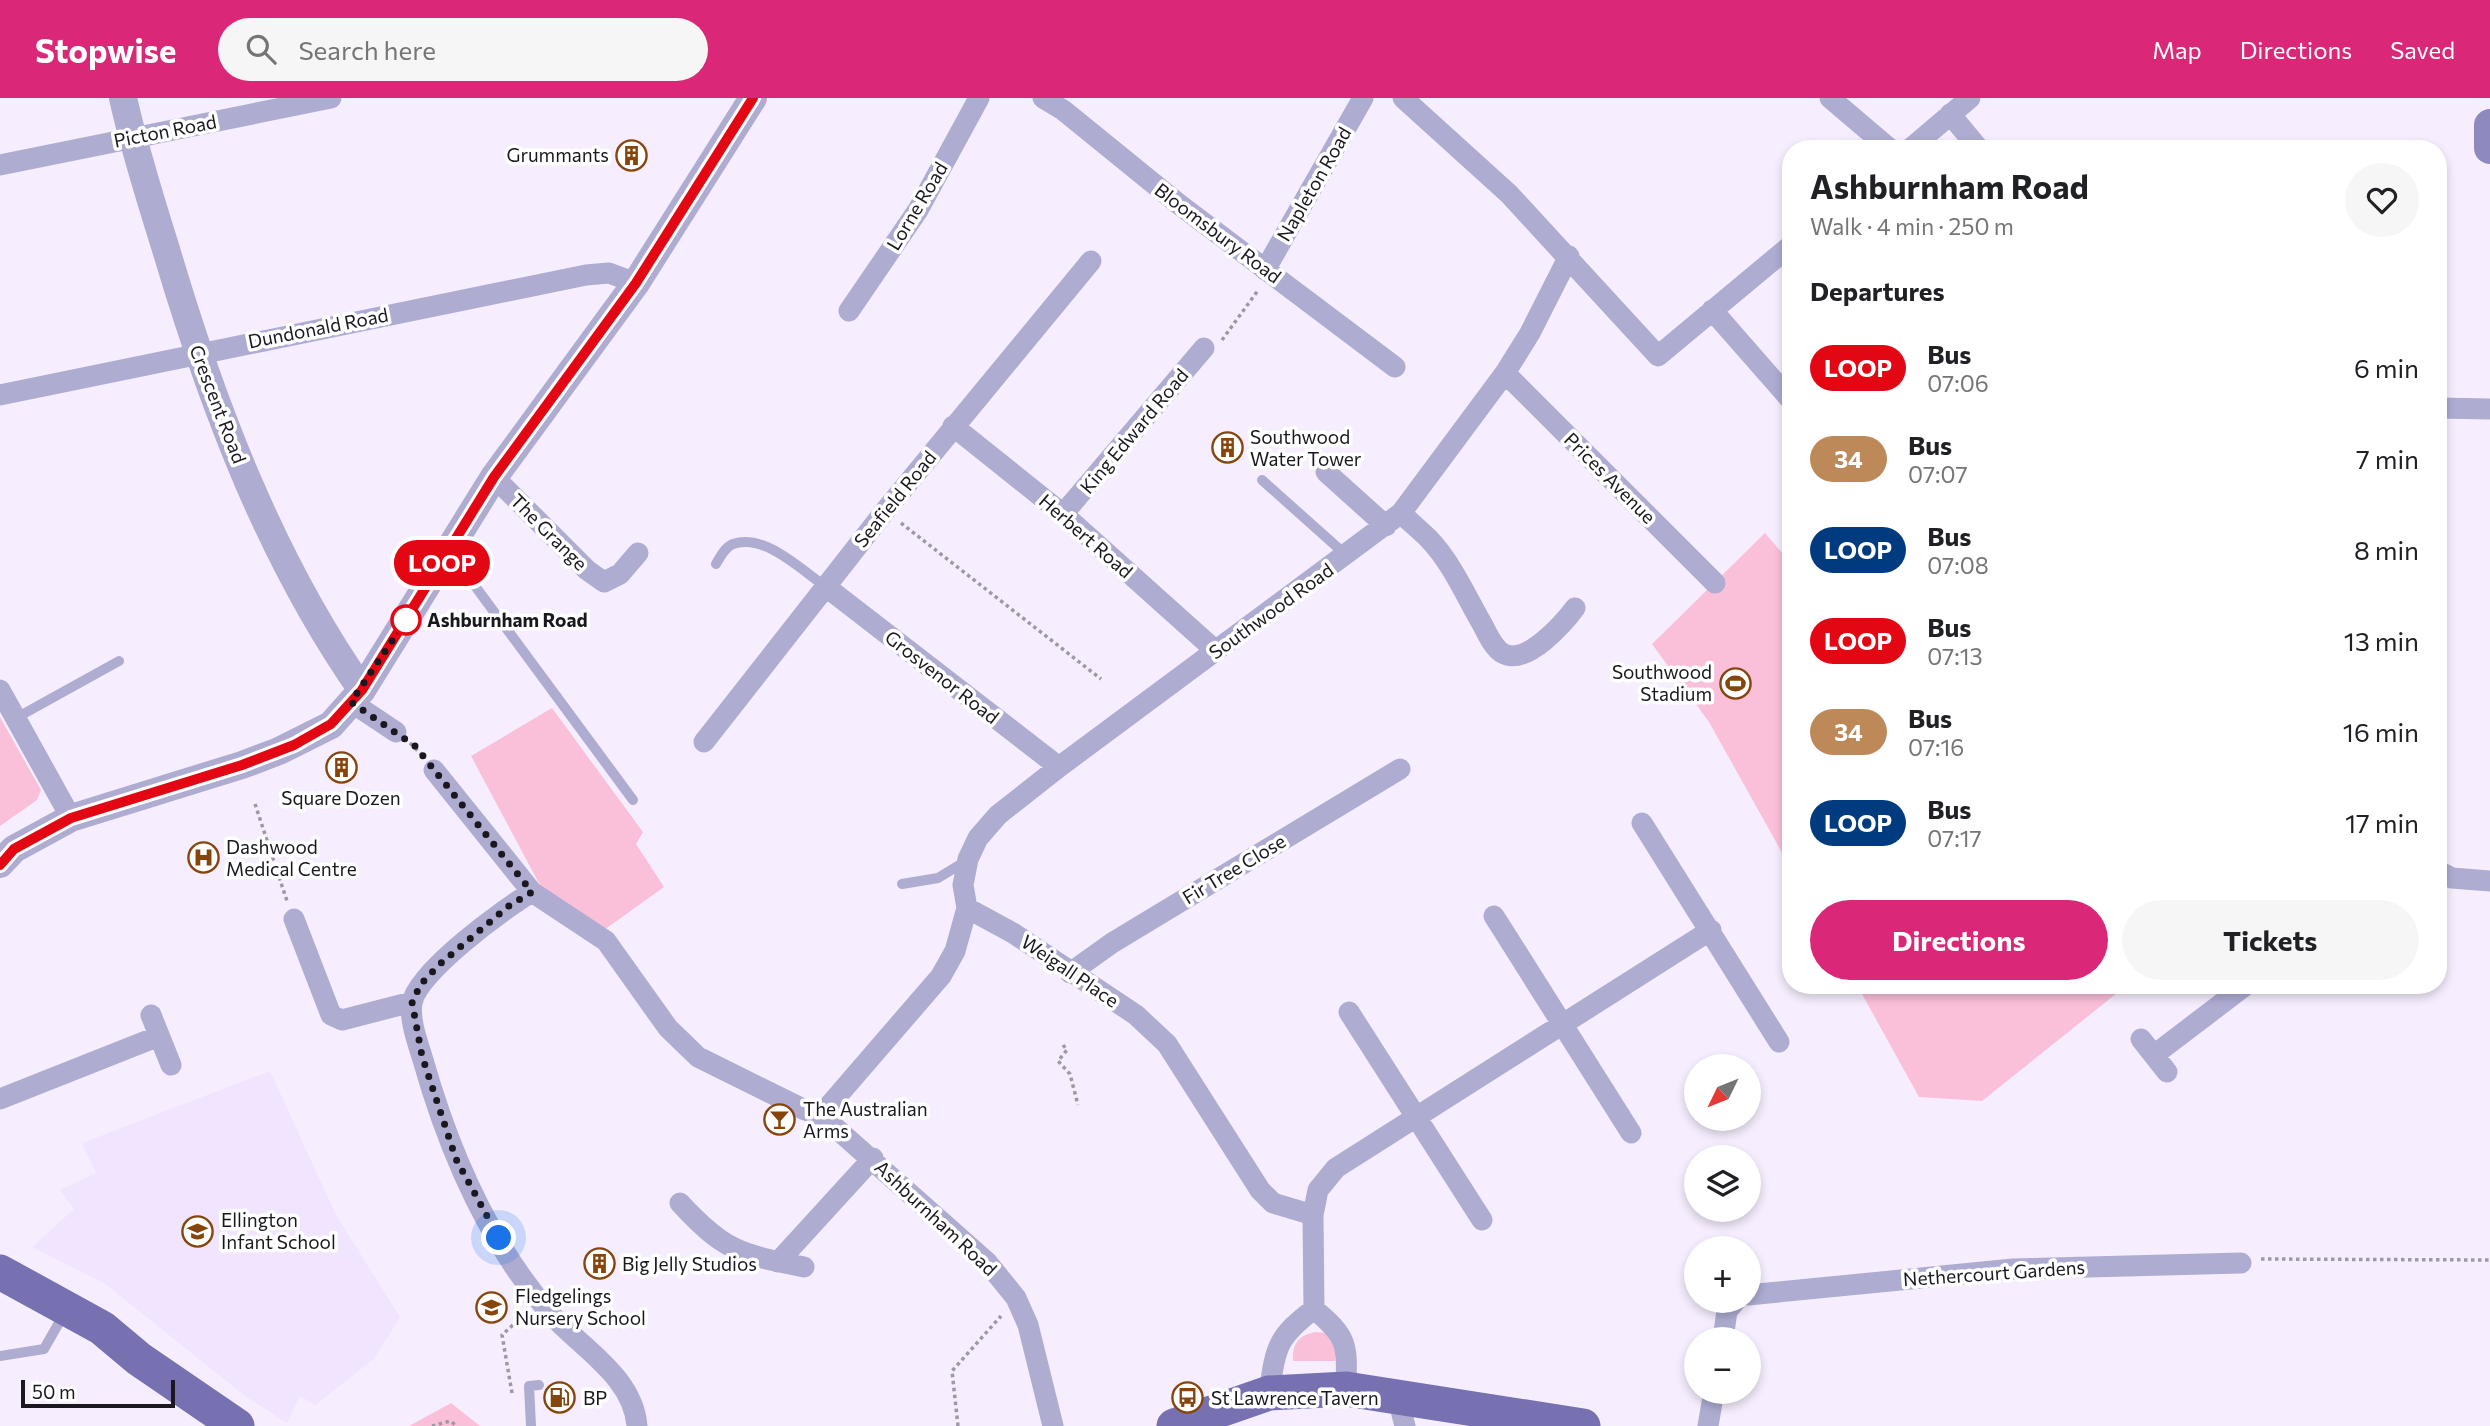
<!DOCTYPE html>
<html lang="en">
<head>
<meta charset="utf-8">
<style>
	:root { --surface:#fff; --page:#f6f6f6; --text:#202124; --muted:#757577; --accent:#db2777 }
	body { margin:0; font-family:Commissioner,sans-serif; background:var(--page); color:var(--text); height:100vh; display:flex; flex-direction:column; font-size:26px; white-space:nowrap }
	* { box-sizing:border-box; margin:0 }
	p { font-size:23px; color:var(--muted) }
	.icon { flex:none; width:38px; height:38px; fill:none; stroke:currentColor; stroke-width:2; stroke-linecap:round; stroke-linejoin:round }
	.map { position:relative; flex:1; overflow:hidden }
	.details { position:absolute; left:1782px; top:42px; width:665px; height:854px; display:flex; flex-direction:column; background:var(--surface); border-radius:28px; box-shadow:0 4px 10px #0003 }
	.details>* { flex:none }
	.badge { padding:0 14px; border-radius:23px; font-size:24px; line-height:46px }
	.needle { width:46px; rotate:227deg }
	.buttons { position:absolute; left:1684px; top:956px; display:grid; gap:14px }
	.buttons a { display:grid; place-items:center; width:77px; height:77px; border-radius:50%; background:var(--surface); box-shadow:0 4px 10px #0003; font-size:35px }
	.scale { position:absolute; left:21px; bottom:18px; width:154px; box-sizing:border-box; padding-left:7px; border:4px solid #1a171e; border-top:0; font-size:19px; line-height:24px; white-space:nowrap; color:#1a171e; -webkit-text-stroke:5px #fff; paint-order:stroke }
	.you { position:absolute; width:35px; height:35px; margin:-18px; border:5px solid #fff; border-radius:50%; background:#1a73e8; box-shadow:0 0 0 10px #1a73e833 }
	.map>.badge { position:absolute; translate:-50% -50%; box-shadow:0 0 0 4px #fff }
	h2 { padding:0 28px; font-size:26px; line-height:63px }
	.round { display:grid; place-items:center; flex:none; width:74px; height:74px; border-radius:37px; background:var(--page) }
	.overview { display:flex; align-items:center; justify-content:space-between; height:119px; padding:0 28px }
	h1 { font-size:33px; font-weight:700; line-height:52px }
	.primary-button { display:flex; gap:14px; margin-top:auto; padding:14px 28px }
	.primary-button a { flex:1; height:80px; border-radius:42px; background:var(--accent); color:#fff; font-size:28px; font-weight:700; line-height:80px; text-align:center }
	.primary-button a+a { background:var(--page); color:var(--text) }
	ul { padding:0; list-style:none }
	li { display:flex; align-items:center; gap:21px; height:91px; padding:0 28px }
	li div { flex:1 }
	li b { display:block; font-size:26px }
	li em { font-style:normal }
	li .badge { min-width:77px; font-weight:700; text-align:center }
	header { display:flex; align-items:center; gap:42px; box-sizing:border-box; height:98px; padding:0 35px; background:var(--accent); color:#fff }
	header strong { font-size:33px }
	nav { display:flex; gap:38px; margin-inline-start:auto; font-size:24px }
	.search { width:490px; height:63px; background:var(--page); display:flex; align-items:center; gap:18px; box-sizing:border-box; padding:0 24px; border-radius:38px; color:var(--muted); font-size:26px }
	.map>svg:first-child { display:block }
	.built { fill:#f1e4fe }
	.green { fill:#fac0d9 }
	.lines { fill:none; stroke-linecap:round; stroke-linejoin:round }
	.path { stroke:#9e98a5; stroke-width:3.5; stroke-dasharray:3.5 3.5; stroke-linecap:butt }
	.service { stroke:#aeacd1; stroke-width:10 }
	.minor { stroke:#aeacd1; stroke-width:21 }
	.tertiary { stroke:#aeacd1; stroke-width:28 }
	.secondary { stroke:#8e8abf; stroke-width:32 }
	.primary { stroke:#7771b2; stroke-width:35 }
	.line-casing { stroke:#fff; stroke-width:16 }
	.line { stroke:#e30613; stroke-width:10 }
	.walk { stroke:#1a171e; stroke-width:7; stroke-dasharray:0 12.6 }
	.stop-dot { fill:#fff; stroke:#e30613; stroke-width:3.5 }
	.labels { text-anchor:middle; stroke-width:7; stroke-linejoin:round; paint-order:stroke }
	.street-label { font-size:19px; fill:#1a171e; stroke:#fff }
	.poi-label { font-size:19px; fill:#1a171e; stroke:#fff; text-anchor:start }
	.stop-label { font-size:19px; font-weight:bold; fill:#1a171e; stroke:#fff; text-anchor:start }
</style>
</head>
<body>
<header>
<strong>Stopwise</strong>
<div class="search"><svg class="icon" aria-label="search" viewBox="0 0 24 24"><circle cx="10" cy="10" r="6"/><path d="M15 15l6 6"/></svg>Search here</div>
<nav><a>Map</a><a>Directions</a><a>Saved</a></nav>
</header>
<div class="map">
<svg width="2490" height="1328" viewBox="0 0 2490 1328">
	<rect width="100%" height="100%" fill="#f6eefe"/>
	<path class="built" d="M270,973L336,1117L400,1219L374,1261L315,1307L300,1298L287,1325L245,1298L104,1185L32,1149L74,1111L60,1092L96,1075L82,1045Z"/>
	<path class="green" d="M1765,435L1790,464V769L1709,624L1652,546Z
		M552,610L643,734L636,746L664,789L604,832L542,791L471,658Z
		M0,619L41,692L37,702L0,728Z
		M1857,887H2127L1982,1003L1919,999Z
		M1316,1234L1326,1235L1337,1252L1335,1263H1293C1292,1245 1299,1237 1316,1234Z
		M451,1305L480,1328H409Z"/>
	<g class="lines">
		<path class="path" d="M1222,242L1259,191
			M901,425L1101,581
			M410,645L422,657
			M255,706L287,803
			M1063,947L1067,952L1058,963L1070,976L1078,1007
			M2261,1161L2490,1162
			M512,1295L502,1237L526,1215
			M432,1328L450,1323L457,1328
			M958,1328L952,1273L1001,1218"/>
		<path class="service" d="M1262,382L1346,457
			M444,461L475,488L633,702
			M716,466C720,459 725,449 733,446C765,435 801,472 825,488
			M16,620L119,563
			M902,786L938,780L966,763
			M0,1258L44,1251L64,1216
			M531,1328L529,1288L539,1287"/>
		<path class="minor" d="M1043,0L1063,12L1180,107L1395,269
			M1403,0L1509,96L1658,258L1790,148
			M1830,0L1890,51
			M1950,16L1979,51
			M1910,51L1970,0
			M0,67L331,0
			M1265,172L1363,0
			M1712,212L1790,301
			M849,213L918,112L979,0
			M1505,275L1715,485
			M0,297L586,177L609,175L636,185
			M2438,310L2490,311
			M953,328L1063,416L1216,553
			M1326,374L1386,428
			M494,379L587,472L604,484L620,476L638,455
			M1401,415C1410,424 1420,432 1429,441C1451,464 1465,496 1481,524C1487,534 1494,554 1507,557C1529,564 1563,526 1575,510
			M1063,416L1204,250
			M825,488L1059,669
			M0,592L71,720
			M351,604L396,634
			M704,644L885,413L1091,163
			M434,672L532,794L606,843L668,930L698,959L805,1012L821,1017L987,1164L1016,1200L1028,1227L1053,1328
			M1642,725L1779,944
			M2438,773L2452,780L2490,783
			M532,794C505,810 417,874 412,905C409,922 418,945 423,962C448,1050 488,1143 548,1213C579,1249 633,1277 637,1328
			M967,810L1013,835L1136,917L1167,946L1260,1092L1273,1105L1313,1117
			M1494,818L1631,1035
			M294,821L331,917L342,922L412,904
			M1070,875L1112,845L1400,671
			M1349,914L1482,1122
			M151,917L171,967
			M2141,941L2167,974
			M2154,957L2246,887
			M0,1001L159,938
			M821,1017L941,878L955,853L967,810L963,787L968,761L978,740L998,717L1059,669L1401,415L1505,275L1530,235L1569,158
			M680,1105C725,1154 741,1156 804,1169
			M778,1164L873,1060
			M1748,1197L2013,1171L2241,1165
			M1314,1211L1313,1117L1318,1092L1336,1070L1711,832
			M1314,1211C1349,1240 1347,1247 1346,1291
			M1723,1241L1727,1213L1736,1202
			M1269,1295C1276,1249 1276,1240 1314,1211
			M1397,1297L1405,1328
			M1708,1328L1714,1293"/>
		<path class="tertiary" d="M123,0C135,54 152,106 168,158C213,309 271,462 362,592
			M0,766L14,751L71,720L242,667L279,653L331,627L362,592L494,379L636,185L753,0"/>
		<path class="secondary" d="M2490,27V50"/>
		<path class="primary" d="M0,1174L102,1230L139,1261L237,1328
			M1174,1328L1269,1295L1346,1291L1583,1328"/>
	</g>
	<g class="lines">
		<defs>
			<path id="line" d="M0,767L14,751L71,720L242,667L294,647L331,626L362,592L494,379L636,185L753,0"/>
		</defs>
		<use href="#line" class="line-casing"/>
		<use href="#line" class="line"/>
		<path class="walk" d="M406,522L351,604L415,648L532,794L510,807L440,866L421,886L412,904L422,958L456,1061L499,1140"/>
	</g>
	<defs>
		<symbol id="building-ring" viewBox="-11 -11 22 22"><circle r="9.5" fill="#fff" stroke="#85450c" stroke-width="1.5"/><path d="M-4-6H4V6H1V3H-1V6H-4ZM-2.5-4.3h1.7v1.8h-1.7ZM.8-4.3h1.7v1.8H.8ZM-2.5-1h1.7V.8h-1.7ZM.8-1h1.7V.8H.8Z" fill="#85450c"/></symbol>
		<symbol id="stadium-ring" viewBox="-11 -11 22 22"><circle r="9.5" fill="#fff" stroke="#85450c" stroke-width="1.5"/><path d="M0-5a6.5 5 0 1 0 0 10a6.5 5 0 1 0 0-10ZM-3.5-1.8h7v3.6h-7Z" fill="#85450c"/></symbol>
		<symbol id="hospital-ring" viewBox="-11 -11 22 22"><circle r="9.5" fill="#fff" stroke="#85450c" stroke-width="1.5"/><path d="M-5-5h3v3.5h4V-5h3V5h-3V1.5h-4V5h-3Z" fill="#85450c"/></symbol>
		<symbol id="bar-ring" viewBox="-11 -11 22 22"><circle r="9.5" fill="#fff" stroke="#85450c" stroke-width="1.5"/><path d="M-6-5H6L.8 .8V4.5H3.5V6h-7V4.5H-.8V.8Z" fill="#85450c"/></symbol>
		<symbol id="school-ring" viewBox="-11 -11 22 22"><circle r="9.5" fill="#fff" stroke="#85450c" stroke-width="1.5"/><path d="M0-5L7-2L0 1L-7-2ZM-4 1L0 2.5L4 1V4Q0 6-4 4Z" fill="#85450c"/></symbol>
		<symbol id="fuel-ring" viewBox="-11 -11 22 22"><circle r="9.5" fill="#fff" stroke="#85450c" stroke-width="1.5"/><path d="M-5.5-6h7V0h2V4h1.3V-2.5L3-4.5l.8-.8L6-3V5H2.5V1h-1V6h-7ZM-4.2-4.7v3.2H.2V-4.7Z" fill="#85450c"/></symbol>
		<symbol id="bus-ring" viewBox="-11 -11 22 22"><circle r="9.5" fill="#fff" stroke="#85450c" stroke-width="1.5"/><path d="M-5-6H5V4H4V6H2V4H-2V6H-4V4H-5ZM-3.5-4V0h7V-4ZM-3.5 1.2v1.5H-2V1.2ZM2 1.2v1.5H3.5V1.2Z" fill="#85450c"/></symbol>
	</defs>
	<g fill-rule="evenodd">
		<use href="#building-ring" x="614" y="40" width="35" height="35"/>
		<use href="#building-ring" x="1210" y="332" width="35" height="35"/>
		<use href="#stadium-ring" x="1718" y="568" width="35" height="35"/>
		<use href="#building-ring" x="324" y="652" width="35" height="35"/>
		<use href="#hospital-ring" x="186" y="742" width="35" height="35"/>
		<use href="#bar-ring" x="762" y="1004" width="35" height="35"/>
		<use href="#school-ring" x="180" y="1116" width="35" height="35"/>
		<use href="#building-ring" x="582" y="1148" width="35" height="35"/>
		<use href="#school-ring" x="474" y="1192" width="35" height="35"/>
		<use href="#fuel-ring" x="542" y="1282" width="35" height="35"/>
		<use href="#bus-ring" x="1170" y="1282" width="35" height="35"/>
	</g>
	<circle class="stop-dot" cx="406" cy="522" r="14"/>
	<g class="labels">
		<g class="street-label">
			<text transform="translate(165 33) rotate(-11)" y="7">Picton Road</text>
			<text transform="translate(1314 86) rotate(-60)" y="7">Napleton Road</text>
			<text transform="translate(917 108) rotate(-59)" y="7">Lorne Road</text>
			<text transform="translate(1218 135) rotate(37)" y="7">Bloomsbury Road</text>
			<text transform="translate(318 230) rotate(-11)" y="7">Dundonald Road</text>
			<text transform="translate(218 306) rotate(69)" y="7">Crescent Road</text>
			<text transform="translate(1134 333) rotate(-50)" y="7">King Edward Road</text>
			<text transform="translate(1610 380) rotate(45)" y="7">Prices Avenue</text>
			<text transform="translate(895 401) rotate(-51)" y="7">Seafield Road</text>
			<text transform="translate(549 434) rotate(45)" y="7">The Grange</text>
			<text transform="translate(1086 438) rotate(41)" y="7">Herbert Road</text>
			<text transform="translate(1271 513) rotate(-36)" y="7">Southwood Road</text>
			<text transform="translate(942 579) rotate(38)" y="7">Grosvenor Road</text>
			<text transform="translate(1234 771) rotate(-31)" y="7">Fir Tree Close</text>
			<text transform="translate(1070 873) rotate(34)" y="7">Weigall Place</text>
			<text transform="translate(936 1120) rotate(43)" y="7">Ashburnham Road</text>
			<text transform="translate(1994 1175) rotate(-4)" y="7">Nethercourt Gardens</text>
		</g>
		<g class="poi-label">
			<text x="609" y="64" text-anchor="end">Grummants</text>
			<text x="1250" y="346">Southwood<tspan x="1250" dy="22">Water Tower</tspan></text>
			<text x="1712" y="581" text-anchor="end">Southwood<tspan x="1712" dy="22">Stadium</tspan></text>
			<text x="341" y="707" text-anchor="middle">Square Dozen</text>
			<text x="226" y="756">Dashwood<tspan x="226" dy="22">Medical Centre</tspan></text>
			<text x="803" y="1018">The Australian<tspan x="803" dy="22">Arms</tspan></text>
			<text x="221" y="1129">Ellington<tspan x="221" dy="22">Infant School</tspan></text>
			<text x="622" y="1173">Big Jelly Studios</text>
			<text x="515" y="1205">Fledgelings<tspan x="515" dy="22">Nursery School</tspan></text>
			<text x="583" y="1307">BP</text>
			<text x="1211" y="1307">St Lawrence Tavern</text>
		</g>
		<g class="stop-label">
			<text x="427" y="529">Ashburnham Road</text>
		</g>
	</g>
</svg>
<div class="buttons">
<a><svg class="needle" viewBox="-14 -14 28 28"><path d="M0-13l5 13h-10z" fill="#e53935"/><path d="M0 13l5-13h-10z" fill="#757577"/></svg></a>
<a><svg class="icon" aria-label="layers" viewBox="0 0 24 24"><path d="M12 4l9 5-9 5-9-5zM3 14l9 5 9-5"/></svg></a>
<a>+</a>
<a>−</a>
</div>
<div class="scale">50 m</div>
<div class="you" style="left:499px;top:1140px"></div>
<b class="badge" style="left:442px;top:465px;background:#e30613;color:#fff">LOOP</b>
<section class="details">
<div class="overview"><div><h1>Ashburnham Road</h1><p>Walk · 4 min · 250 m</p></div><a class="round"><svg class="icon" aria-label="heart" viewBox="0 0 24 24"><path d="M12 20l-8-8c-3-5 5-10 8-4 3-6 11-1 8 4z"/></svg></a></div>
<h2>Departures</h2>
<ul>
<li><span class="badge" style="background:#e30613;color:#fff">LOOP</span><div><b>Bus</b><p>07:06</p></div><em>6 min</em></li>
<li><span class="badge" style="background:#be8959;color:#fff">34</span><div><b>Bus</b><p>07:07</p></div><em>7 min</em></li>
<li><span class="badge" style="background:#003b80;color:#fff">LOOP</span><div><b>Bus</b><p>07:08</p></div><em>8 min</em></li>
<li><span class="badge" style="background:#e30613;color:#fff">LOOP</span><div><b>Bus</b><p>07:13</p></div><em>13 min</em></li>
<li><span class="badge" style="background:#be8959;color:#fff">34</span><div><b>Bus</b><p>07:16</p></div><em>16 min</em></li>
<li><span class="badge" style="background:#003b80;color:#fff">LOOP</span><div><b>Bus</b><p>07:17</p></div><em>17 min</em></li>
</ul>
<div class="primary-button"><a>Directions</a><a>Tickets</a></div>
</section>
</div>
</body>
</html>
